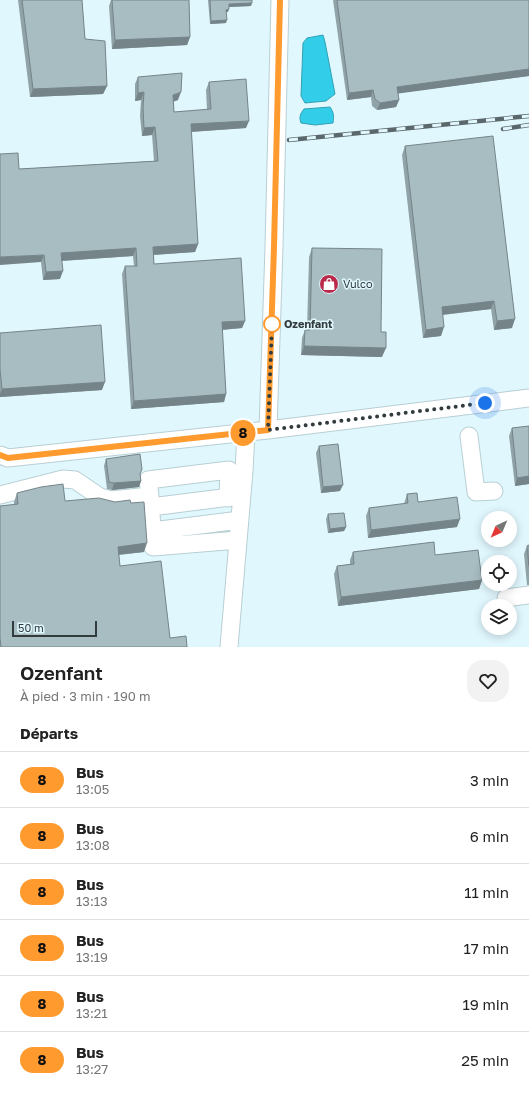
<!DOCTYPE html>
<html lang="fr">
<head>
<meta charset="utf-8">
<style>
	:root { --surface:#fff; --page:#f2f2f2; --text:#222; --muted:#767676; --line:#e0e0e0 }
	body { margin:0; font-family:"Golos Text",sans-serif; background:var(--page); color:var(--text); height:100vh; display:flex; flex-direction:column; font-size:15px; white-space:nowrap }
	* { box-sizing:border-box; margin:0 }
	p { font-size:13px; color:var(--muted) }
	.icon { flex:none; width:22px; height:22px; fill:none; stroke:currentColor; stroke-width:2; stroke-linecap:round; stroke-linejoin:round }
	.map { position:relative; height:647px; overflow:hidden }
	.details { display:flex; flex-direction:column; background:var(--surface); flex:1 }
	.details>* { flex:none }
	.badge { padding:0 8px; border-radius:13px; font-size:14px; line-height:26px }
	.needle { width:26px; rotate:224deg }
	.buttons { position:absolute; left:481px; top:511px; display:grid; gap:8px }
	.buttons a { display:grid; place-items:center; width:36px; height:36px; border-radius:50%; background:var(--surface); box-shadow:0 2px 10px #0003; font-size:20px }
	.scale { position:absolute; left:12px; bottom:10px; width:85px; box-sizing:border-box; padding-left:4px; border:2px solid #323b3d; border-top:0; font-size:11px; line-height:14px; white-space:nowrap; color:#323b3d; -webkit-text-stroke:3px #e0f7fd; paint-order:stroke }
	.you { position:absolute; width:20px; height:20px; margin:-10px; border:3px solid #fff; border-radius:50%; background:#1a73e8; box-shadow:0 0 0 6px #1a73e833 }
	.map>.badge { position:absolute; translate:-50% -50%; box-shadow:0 0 0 2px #fff }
	h2 { padding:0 20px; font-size:15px; line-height:36px }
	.round { display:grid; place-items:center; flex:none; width:42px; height:42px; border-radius:16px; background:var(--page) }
	.headline { display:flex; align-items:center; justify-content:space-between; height:68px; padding:0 20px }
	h1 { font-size:19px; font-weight:600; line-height:30px }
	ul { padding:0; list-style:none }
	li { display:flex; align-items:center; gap:12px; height:56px; padding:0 20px; border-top:1px solid var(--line) }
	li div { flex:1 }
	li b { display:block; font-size:15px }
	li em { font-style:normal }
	li .badge { min-width:44px; font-weight:700; text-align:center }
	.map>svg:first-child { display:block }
	.water { fill:#31cde9; stroke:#31a1b5 }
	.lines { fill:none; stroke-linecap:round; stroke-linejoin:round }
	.minor-casing { stroke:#b8cfd4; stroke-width:19 }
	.minor { stroke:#fff; stroke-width:17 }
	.rail-casing { stroke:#5b686b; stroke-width:4.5 }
	.rail { stroke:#e0f7fd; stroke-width:3; stroke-dasharray:9; stroke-linecap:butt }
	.wall { fill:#90a3a7 }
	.shaded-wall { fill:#758488 }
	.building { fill:#a7bdc2; stroke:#758488 }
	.line-casing { stroke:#fff; stroke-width:9 }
	.line { stroke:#fe9a2e; stroke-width:6 }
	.walk { stroke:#323b3d; stroke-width:4; stroke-dasharray:0 7.2 }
	.stop-dot { fill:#fff; stroke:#fe9a2e; stroke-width:2 }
	.labels { text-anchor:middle; stroke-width:3; stroke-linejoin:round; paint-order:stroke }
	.poi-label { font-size:11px; fill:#323b3d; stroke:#e0f7fd; text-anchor:start }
	.stop-label { font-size:11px; font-weight:bold; fill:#323b3d; stroke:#e0f7fd; text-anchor:start }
</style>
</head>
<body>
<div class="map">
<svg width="529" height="647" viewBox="0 0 529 647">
	<rect width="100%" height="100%" fill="#e0f7fd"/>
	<path class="water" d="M323,35L325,42L335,94L326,101L305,103L301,96L303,43L307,38Z
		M330,107C334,113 334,116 333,123L315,125L301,123C299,117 300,114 304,109Z"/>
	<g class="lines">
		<defs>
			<path id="minor" d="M268,430L274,247L280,0
				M469,436L476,492L494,491
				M0,455L8,458L268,430L529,398
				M0,495L63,479L75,480L100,497L111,500L150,496L153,547L238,540
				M150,496L148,480L229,470L228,498
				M151,507L238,496
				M152,531L240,520
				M506,598L529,595
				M229,647L244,471L246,432"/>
		</defs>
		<use href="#minor" class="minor-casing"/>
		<use href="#minor" class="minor"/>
		<defs>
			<path id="rail" d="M503,129L529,125
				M289,140L529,116"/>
		</defs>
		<use href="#rail" class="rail-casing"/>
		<use href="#rail" class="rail"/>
	</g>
	<path class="wall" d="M18,0H82L85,39L107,86L103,94L30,97Z
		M111,0H189L190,37L187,45L112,49L109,6Z
		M208,0H252L251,6L229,7L228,12H226V23L210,24Z
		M333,0H529V76L398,93L399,100L396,107L377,110L372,106L371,97L347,100Z
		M138,77L178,100L174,101V112L207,110L206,90L209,82L246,128L191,132L198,244L195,252L154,255V264L245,321L242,328L222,330L226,394L224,402L131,409L122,274L125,266H134L133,256L62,261L60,279L43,280L41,262L19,169L154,161L152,135L142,136L140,116L141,100L135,101V84Z
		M405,146L512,328L494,330L491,309L443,315L441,336L423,338L402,155Z
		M312,248L381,332L382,357L301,355L302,338L305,330H307L309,257Z
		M0,333L102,390L0,397Z
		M529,426V484L515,486L509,436L512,428Z
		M319,446L340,491L321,493L316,453Z
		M106,459L140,474L141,481L139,487L112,490L107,489L104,466Z
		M17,493L65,501L115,502L131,503L144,552L119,555L120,566L170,638L187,647H0V506L14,505V502Z
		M407,494L418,502L457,527L368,538L366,516L369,508L404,504Z
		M328,514L346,527L344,531L328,533L326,519Z
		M529,545V585H527L524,554L527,546Z
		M353,552L435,555L482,580L479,589L338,606L334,574L337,566L350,564V560Z"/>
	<path class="shaded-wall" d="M252,3L251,6L228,7L229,4Z
		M229,9L228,12H225L226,10Z
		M227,20L226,23L210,24L211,21Z
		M190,37L187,45L112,49L115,40Z
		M529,69V76L395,94L397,87Z
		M107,86L103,94L30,97L33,89Z
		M373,90L371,97L347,100L349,93Z
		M144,92L141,100L135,101L138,93Z
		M181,92L178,100L170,103L173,95Z
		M399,100L396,107L377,110L380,103Z
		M249,121L246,128L188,132L191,124Z
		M155,127L152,135L142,136L144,128Z
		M198,244L195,252L150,255L153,247Z
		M136,248L133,256L58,261L61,253Z
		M44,255L41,262L0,265V257Z
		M63,271L60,279L43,280L46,272Z
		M494,301L491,309L439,315L442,307Z
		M515,319L512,328L494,330L497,321Z
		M245,321L242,328L219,330L222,322Z
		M444,327L441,336L423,338L426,330Z
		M304,346L386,348L382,357L301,355Z
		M105,382L102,390L0,397V394L2,389Z
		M226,394L224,402L131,409L134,401Z
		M529,476V484L515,486L517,478Z
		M141,481L139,487L112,490L114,483Z
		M343,485L340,491L321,493L323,487Z
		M460,519L457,527L368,538L371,530Z
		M346,527L344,531L328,533L330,529Z
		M147,543L144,552L115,555L118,547Z
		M482,580L479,589L338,606L341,597Z"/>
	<path class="building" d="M22,0H82L85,39L105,41L107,86L33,89Z
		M112,0H189L190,37L115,40Z
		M210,0H252V3L229,4V9L226,10L227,20L211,21Z
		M337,0H529V69L397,87L399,100L380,103L375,99L373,90L349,93Z
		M182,73L181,92L173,95L174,112L211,109L209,82L246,79L249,121L191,124L198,244L153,247L154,264L241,258L245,321L222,322L226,394L134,401L125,266H137L136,248L61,253L63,271L46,272L44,255L0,257V154L18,153L19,169L158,161L155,127L144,128L143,108L144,92L138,93V77Z
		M493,136L515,319L497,321L494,301L442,307L444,327L426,330L405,146Z
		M312,248L382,249L381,332H386V348L304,346L305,330H310Z
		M101,325L105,382L2,389L0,369V333Z
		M529,426V476L517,478L512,428Z
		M338,444L343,485L323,487L319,446Z
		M140,454L142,469L140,474L141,481L114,483L109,482L106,459Z
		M63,484L65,501L99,498L115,502L130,500L131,503L144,502L147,543L118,547L120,566L161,561L170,638L186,636L187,647H1L0,638V506L18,504L17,493L41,487Z
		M417,493L418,502L457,497L460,519L371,530L369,508L408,503L407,494Z
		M344,513L346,527L330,529L328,514Z
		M434,542L435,555L478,550L482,580L341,597L337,566L354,564L353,552Z
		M529,545V566L527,546Z"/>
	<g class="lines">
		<defs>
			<path id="line" d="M0,455L8,458L268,430L274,247L280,0"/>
		</defs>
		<use href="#line" class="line-casing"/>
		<use href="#line" class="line"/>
		<path class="walk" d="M272,324L268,430L485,403"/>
	</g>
	<defs>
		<symbol id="shop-disc" viewBox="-11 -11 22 22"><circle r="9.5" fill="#ba294a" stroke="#e0f7fd"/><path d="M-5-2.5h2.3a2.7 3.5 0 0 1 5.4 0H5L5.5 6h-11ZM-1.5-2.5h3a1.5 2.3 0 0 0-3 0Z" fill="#fff"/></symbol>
	</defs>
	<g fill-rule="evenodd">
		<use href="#shop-disc" x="318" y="273" width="22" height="22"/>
	</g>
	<circle class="stop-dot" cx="272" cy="324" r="8"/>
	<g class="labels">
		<g class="poi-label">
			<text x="343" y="288">Vulco</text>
		</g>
		<g class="stop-label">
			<text x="284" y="328">Ozenfant</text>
		</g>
	</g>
</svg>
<div class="buttons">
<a><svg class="needle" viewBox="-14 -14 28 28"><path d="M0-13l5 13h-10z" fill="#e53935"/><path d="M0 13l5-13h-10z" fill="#767676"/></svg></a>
<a><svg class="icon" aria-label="locate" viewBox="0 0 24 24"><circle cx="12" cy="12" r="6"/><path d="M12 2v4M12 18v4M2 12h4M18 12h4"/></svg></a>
<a><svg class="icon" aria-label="layers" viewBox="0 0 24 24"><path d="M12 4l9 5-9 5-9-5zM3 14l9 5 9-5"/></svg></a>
</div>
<div class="scale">50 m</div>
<div class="you" style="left:485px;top:403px"></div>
<b class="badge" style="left:243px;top:433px;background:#fe9a2e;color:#111">8</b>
</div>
<section class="details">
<div class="headline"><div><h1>Ozenfant</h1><p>À pied · 3 min · 190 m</p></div><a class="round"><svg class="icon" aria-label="heart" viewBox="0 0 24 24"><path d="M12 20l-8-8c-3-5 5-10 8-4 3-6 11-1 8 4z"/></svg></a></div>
<h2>Départs</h2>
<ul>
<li><span class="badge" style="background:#fe9a2e;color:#111">8</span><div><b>Bus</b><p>13:05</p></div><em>3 min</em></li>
<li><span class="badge" style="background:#fe9a2e;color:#111">8</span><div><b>Bus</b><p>13:08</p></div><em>6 min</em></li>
<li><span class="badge" style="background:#fe9a2e;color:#111">8</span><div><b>Bus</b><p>13:13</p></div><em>11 min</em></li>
<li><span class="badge" style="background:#fe9a2e;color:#111">8</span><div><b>Bus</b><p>13:19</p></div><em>17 min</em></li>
<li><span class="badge" style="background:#fe9a2e;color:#111">8</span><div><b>Bus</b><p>13:21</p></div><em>19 min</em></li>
<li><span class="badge" style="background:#fe9a2e;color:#111">8</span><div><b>Bus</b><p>13:27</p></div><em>25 min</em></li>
</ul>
</section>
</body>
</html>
